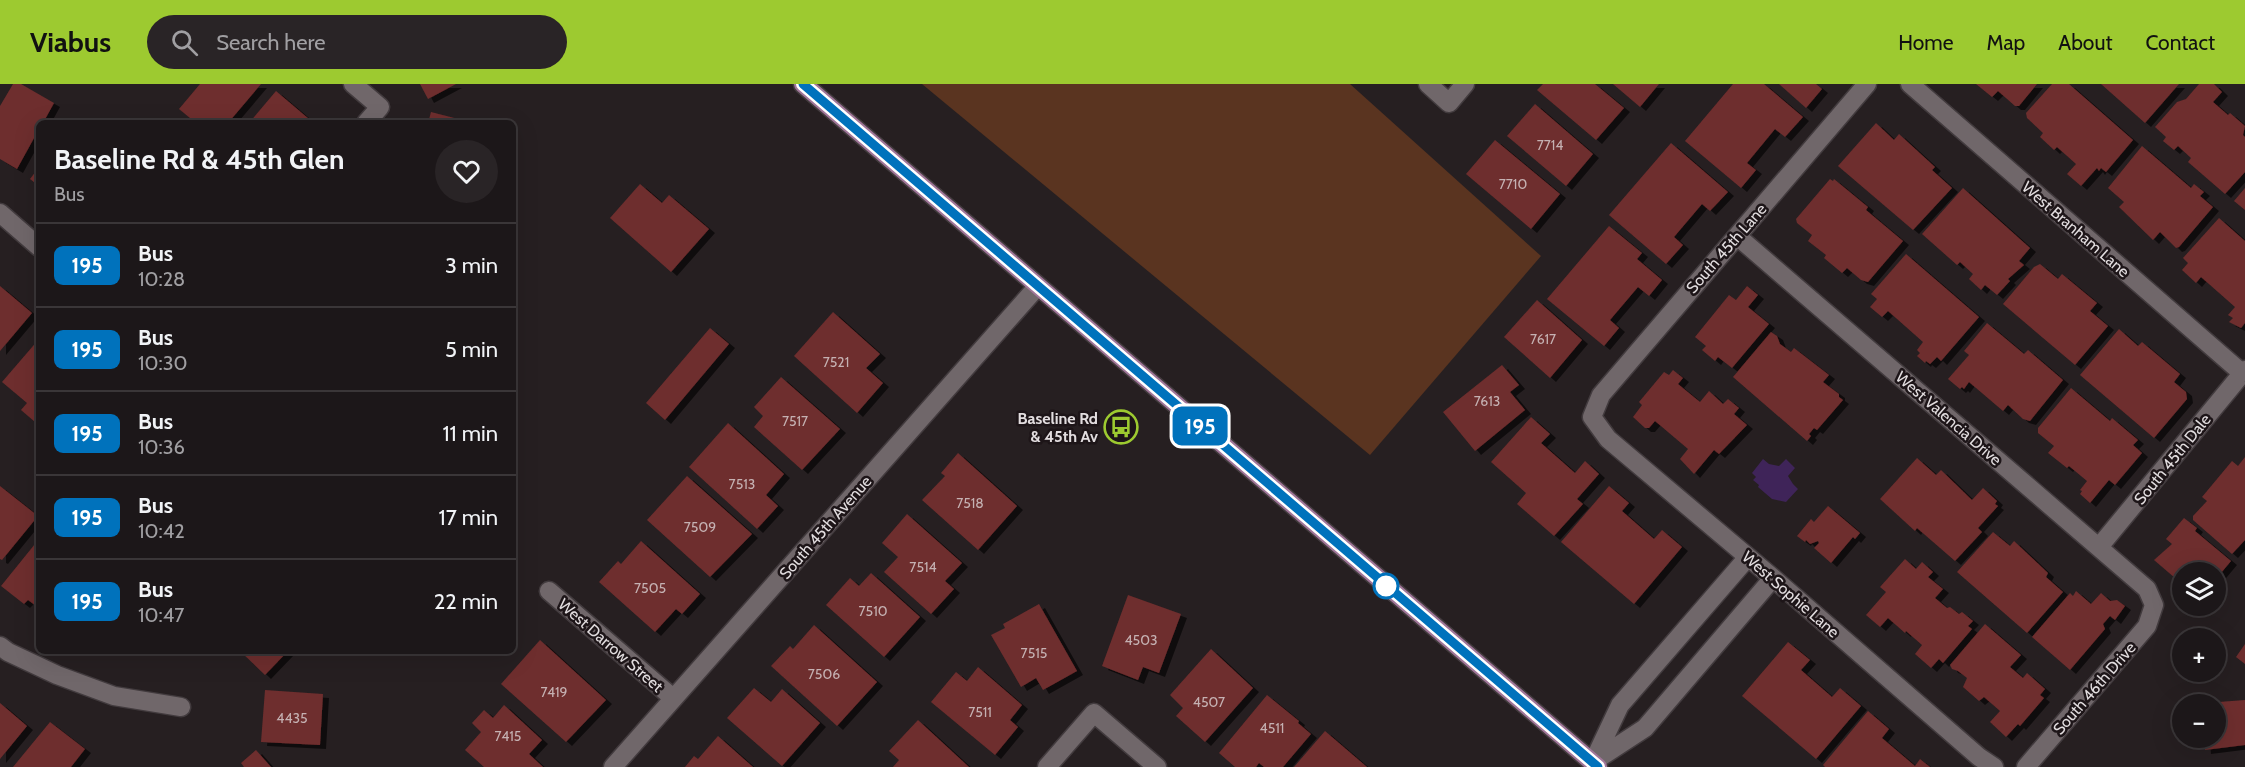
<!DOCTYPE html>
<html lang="en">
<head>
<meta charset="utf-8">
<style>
	:root { --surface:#1c1719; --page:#292426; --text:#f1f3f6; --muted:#a09fa2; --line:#3a3638; --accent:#9dca30 }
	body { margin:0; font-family:Cabin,sans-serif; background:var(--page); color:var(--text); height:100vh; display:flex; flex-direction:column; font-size:22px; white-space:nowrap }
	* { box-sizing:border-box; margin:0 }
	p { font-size:20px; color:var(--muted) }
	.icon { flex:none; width:33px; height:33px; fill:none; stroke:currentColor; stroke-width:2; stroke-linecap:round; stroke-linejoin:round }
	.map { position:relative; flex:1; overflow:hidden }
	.side { position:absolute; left:36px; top:36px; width:480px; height:534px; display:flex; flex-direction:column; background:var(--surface); border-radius:9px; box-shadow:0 6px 24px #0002,0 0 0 2px var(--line) }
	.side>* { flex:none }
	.badge { padding:0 12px; border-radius:9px; font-size:21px; line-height:39px }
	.buttons { position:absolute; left:2172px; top:478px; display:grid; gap:12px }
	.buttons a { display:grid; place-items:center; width:54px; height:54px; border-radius:50%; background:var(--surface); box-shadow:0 6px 24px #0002,0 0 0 2px var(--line); font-size:30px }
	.map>.badge { position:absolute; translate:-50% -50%; box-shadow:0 0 0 3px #fff }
	.round { display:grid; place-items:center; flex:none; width:63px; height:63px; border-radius:32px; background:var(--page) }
	.headline { display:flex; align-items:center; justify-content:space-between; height:102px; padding:0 18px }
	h1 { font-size:28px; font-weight:700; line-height:45px }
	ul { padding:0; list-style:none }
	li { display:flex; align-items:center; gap:18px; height:84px; padding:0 18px; border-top:2px solid var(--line) }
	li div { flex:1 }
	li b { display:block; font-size:22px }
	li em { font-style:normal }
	li .badge { min-width:66px; font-weight:700; text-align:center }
	header { display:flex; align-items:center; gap:36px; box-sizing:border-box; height:84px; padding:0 30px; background:var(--accent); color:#111 }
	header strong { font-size:28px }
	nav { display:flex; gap:33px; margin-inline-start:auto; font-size:21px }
	.search { width:420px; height:54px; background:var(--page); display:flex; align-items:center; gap:15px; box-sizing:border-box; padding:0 21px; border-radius:33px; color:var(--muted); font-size:22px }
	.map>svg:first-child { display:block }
	.green { fill:#5a3420 }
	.water { fill:#3f2459 }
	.building { fill:#6e2d2d; filter:url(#shadow) }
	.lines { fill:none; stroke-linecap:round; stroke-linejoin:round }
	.minor-casing { stroke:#423b3e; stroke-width:21 }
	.primary-casing { stroke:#423b3e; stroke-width:21 }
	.minor { stroke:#70676a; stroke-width:18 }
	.primary { stroke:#a07699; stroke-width:18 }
	.line-casing { stroke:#fff; stroke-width:14 }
	.line { stroke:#0072bc; stroke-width:9 }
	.stop-dot { fill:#fff; stroke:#0072bc; stroke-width:3 }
	.labels { text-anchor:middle; stroke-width:5; stroke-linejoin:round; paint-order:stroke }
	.number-label { font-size:14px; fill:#c5b1b2 }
	.street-label { font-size:16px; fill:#e2dddf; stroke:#1d1518 }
	.poi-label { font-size:16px; font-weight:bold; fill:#e2dddf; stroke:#1d1518; text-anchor:end }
</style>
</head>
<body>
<header>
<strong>Viabus</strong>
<div class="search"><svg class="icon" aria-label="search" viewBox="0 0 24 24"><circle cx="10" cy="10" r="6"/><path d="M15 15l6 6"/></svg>Search here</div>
<nav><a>Home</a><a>Map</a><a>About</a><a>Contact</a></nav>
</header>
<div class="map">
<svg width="2245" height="683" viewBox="0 0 2245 683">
	<defs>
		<filter id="shadow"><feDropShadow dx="6" dy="4" stdDeviation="0" flood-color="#0009"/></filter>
	</defs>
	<rect width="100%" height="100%" fill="#261f21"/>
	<path class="green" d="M922,0H1350L1541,172L1370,371Z"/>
	<path class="water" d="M1763,375L1769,380L1779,382L1786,375L1795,384L1788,392L1793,400L1798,405L1786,418L1772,415L1758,403L1759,401L1753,396L1756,393L1752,389Z"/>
	<path class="building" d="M13,0H21L54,19L43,39H39V45L17,85L0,75V22Z
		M200,0H261L228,39H196L179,25Z
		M420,0H456L428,15Z
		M1543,0H1595L1624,24L1596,56L1537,6Z
		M1613,0H1659L1640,23Z
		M1733,0H1764L1803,33L1785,53L1775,45L1747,79L1756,86L1741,104L1685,57Z
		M1779,0H1816L1822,5L1806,24Z
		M1976,0H2037L2019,22H2015L1998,7L1992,13Z
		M2052,0H2069L2133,56L2106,88L2101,84L2099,87L2097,84L2081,102L2067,90L2076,80L2057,63L2054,66L2040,53L2043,49L2027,34L2026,29Z
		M2101,0H2179L2145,39Z
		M2199,0H2214L2222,8L2213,18L2228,31L2230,29L2245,42L2243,51L2245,53V88L2225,110L2188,78L2191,74L2178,62L2174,66L2163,57L2166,53L2155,43L2177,18L2186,15Z
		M276,7L309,35L306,39H249Z
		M1535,20L1593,70L1566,102L1507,52Z
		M431,28L470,38V39H428Z
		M1876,39L1894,56L1899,50L1935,83L1932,86L1952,104L1913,146L1838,82Z
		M1495,56L1560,110L1531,145L1466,90Z
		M1671,59L1728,108L1710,127L1702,120L1674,153L1683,161L1666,180L1609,131Z
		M2142,62L2191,104L2194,100L2204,108L2200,112L2213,123L2179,163L2176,164L2160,148L2153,156L2119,123L2124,118L2108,104Z
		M39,83V102L30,95Z
		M1830,95L1833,97L1834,95L1868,123L1866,126L1903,157L1868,198L1861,196L1847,184L1842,189L1824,174L1826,171L1808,157L1812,151L1797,139L1796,135Z
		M640,100L662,119L669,111L709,145L671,188L610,134Z
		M1963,104L2030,164L2019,177L2024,181L2008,195L2010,197L1997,211L1985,201L1981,206L1969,195L1973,190L1960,178L1957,181L1922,150Z
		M2245,104V126L2234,117Z
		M2219,134L2245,157V239L2241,244L2229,238L2233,234L2228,231L2235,223L2201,193L2196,199L2182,186L2188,179L2183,174Z
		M1609,142L1642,169L1637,175L1662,196L1649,212L1638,203L1610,236L1619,244L1604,262L1547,215Z
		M1906,170L1979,233L1941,277L1937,273L1930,280L1926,277L1925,279L1917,272L1920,269L1917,266L1923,258L1888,227L1882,233L1870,223L1877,215L1871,210Z
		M2040,180L2058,195L2062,190L2097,219L2090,227L2108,242L2075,281L2003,220L2034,183Z
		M0,202L32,229L0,267Z
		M1747,202L1758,211L1748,223L1769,240L1732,284L1718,273L1715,277L1702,266L1706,262L1695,253L1729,211L1736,216Z
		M1537,216L1582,256L1550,294L1504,253Z
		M833,228L880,270L866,284L883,299L857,329L794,272Z
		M1987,239L2024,270L2028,266L2063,296L2030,337L2023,335L2008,321L2003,327L1969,298L1964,305L1962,303L1960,305L1948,295L1969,271L1964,267Z
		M710,244L729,260L665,336L646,319Z
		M2119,245L2138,262L2142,258L2180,290L2174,298L2186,308L2187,315L2154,354L2080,291Z
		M1771,248L1777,252L1780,260L1791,268L1794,264L1829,291L1823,298L1839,310V313L1843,316L1817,346L1814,344L1809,350L1811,352L1807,357L1733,293Z
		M39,255V334L35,338L21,326L27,319L2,298Z
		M1502,281L1519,301L1510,308L1525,326L1475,367L1443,328Z
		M1673,286L1683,294L1678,300L1700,318L1709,307L1723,320L1728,315L1739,324L1734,330L1747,341L1719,370L1714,366L1694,390L1680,375L1688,365L1655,337L1649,344H1645L1633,333L1642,321L1639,318L1664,288L1669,291Z
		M781,293L840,345L802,386L754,343L763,332L754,323Z
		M2071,304L2110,337L2112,334L2138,356L2133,361L2142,369L2115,401L2109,396L2090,419L2080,410L2082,407L2080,406L2087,397L2069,382L2067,384L2048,369L2054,362L2038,349V344Z
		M1531,333L1550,350L1541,359L1575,389L1585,377L1599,390L1577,415L1583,420L1554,452L1517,420L1526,409L1491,378Z
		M728,339L784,390L766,411L778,422L757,445L689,383Z
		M958,369L1017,422L978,466L922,416L945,392L941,389Z
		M2245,373V456L2232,470L2193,436V432L2207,417L2202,413L2232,377L2238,382Z
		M1917,374L1936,391L1941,386L1972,416L1983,404L1997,417L1995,420L1998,422L1978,444L1982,448L1955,477L1917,444L1915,447L1880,415Z
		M687,392L752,450L710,493L647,436Z
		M0,402L38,432L2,476L0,475Z
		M1609,402L1629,419L1622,427L1654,455L1662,446L1682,463L1634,520L1561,458Z
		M1828,422L1860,449L1855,455L1853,453L1831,479L1814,464L1819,459L1818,457L1810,460L1806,456L1805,458L1797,452L1811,435L1814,438Z
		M907,430L962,479L945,497L954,505L931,530L884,488L898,473L882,459Z
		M2184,434L2197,444L2195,447L2231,477L2216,495V489H2182V500L2154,476L2172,460L2166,455Z
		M1993,448L2010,462L2014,457L2048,489L2046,493L2063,508L2027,549L1957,488Z
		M39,455V524L28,516L24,520L1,502Z
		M641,457L700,510L682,530L676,525L655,548L599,498L618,477L621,480Z
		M1905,475L1916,485L1922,478L1933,488L1928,493L1943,505L1935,514L1947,524L1950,523L1959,530L1962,528L1973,537L1968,542L1972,545L1943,579L1939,575L1931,584L1915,570L1922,561L1906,547L1905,549L1888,534L1880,543L1866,531L1886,508L1880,503Z
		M871,489L920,533L884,573L826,521L850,494L859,502Z
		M2076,507L2091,520L2101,509L2110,517L2117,516L2125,522L2115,536L2110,532L2103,540L2105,545L2070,586L2032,553L2070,509L2073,512Z
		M1128,511L1181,530L1159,589L1143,583L1138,596L1102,582Z
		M1039,520L1077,587L1043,606L1036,594L1021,603L991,551L1005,544L1003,540Z
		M1985,540L2021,571L2010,583L2023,594L2027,589L2045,605L2040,611L2044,614L2020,642L2018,640L2006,653L1990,638L2000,627L1984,613L1979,617L1963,603L1967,594L1958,587L1952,585L1950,581Z
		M814,541L877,598L837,642L771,582L790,562L793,565Z
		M540,556L606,616L566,658L501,600Z
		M1788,558L1810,576L1801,586L1832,613L1840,604L1861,622L1816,675L1742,612Z
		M2245,560V580L2236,573Z
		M1211,565L1253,604L1205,658L1176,632L1183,624L1170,611Z
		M240,567H288L265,591Z
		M978,583L1022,621L1010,636L1018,643L995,671L931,618L956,588L967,597Z
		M754,604L771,618L782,605L820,639L782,682L727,634Z
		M265,606L323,610L320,661L261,658Z
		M1267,611L1299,637L1298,639L1311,650L1283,683H1264L1259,679L1256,683H1235L1219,669Z
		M2245,616V661L2205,666L2204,654H2216V621L2205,619Z
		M0,619L27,642L0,675Z
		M504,621L542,656L529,670L543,683H484L465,666L481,648L472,639L484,626L493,634Z
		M1868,627L1889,645L1882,654L1915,682L1920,675L1930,683H1825L1823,681Z
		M918,636L969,683H893L899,676L889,667Z
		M50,638L85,665L71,683H13Z
		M1325,647L1367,683H1294Z
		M718,652L753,683H685L694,672L698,675Z
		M256,666L271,683H244L241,679Z"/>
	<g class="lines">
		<defs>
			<path id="minor" d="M353,0L380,23L366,39
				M1428,0L1449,19L1465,0
				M1867,0L1601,311L1592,333L1608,355L1773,494L1979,673L1994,683
				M1910,0L2242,289
				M0,129L39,163
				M1737,152L2147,505L2154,521L2147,542L2026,683
				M2099,463L2245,286
				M549,507L673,614
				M0,562L8,568L57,591L114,612L181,623
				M1593,678L1645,644L1773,494
				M1593,678L1620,621L1627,613L1748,473
				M613,683L1037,203
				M1047,683L1094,629L1157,683"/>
			<path id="primary" d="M803,0L1598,683"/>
		</defs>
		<use href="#minor" class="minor-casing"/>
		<use href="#primary" class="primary-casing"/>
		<use href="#minor" class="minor"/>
		<use href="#primary" class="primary"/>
	</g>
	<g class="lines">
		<defs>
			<path id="line" d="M803,0L1598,683"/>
		</defs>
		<use href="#line" class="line-casing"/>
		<use href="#line" class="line"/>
	</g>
	<defs>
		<symbol id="bus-ring" viewBox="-11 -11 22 22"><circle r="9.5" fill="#1d1518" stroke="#9dca30" stroke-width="1.5"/><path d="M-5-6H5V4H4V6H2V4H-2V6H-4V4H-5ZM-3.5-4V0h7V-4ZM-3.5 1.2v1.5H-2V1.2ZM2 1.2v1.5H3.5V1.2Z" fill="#9dca30"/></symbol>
	</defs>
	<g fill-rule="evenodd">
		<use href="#bus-ring" x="1102" y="324" width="38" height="38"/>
	</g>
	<circle class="stop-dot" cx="1386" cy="502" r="12"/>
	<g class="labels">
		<g class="number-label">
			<text x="1550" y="66">7714</text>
			<text x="1513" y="105">7710</text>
			<text x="1543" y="260">7617</text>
			<text x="836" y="283">7521</text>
			<text x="1487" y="322">7613</text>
			<text x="795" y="342">7517</text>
			<text x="742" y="405">7513</text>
			<text x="970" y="424">7518</text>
			<text x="700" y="448">7509</text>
			<text x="923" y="488">7514</text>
			<text x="650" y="509">7505</text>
			<text x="873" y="532">7510</text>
			<text x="1141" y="561">4503</text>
			<text x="1034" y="574">7515</text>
			<text x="824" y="595">7506</text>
			<text x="554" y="613">7419</text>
			<text x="1209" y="623">4507</text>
			<text x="980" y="633">7511</text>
			<text x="292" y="639">4435</text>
			<text x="1272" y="649">4511</text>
			<text x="508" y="657">7415</text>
		</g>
		<g class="street-label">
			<text transform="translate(2076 145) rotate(41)" y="6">West Branham Lane</text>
			<text transform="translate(1726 164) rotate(-49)" y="6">South 45th Lane</text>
			<text transform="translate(1949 334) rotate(41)" y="6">West Valencia Drive</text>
			<text transform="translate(2172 375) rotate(-51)" y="6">South 45th Dale</text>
			<text transform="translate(825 443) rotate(-49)" y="6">South 45th Avenue</text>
			<text transform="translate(1791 510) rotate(41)" y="6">West Sophie Lane</text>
			<text transform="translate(611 561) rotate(41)" y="6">West Darrow Street</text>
			<text transform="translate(2094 604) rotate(-49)" y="6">South 46th Drive</text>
		</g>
		<g class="poi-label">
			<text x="1098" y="340">Baseline Rd<tspan x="1098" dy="18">&amp; 45th Av</tspan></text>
		</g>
	</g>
</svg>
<div class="buttons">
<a><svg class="icon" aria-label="layers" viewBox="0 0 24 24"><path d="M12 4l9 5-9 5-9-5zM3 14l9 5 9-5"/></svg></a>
<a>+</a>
<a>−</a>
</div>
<b class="badge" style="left:1200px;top:342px;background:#0072bc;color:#fff">195</b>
<section class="side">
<div class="headline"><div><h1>Baseline Rd &amp; 45th Glen</h1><p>Bus</p></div><a class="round"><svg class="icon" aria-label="heart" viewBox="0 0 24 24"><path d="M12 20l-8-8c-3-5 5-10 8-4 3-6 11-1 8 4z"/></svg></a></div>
<ul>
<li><span class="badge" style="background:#0072bc;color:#fff">195</span><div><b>Bus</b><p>10:28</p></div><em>3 min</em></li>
<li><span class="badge" style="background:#0072bc;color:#fff">195</span><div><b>Bus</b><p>10:30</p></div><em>5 min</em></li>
<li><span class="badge" style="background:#0072bc;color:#fff">195</span><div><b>Bus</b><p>10:36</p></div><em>11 min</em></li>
<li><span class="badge" style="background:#0072bc;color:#fff">195</span><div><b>Bus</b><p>10:42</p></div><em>17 min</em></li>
<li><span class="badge" style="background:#0072bc;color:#fff">195</span><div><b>Bus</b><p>10:47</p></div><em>22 min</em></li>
</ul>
</section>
</div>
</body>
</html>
